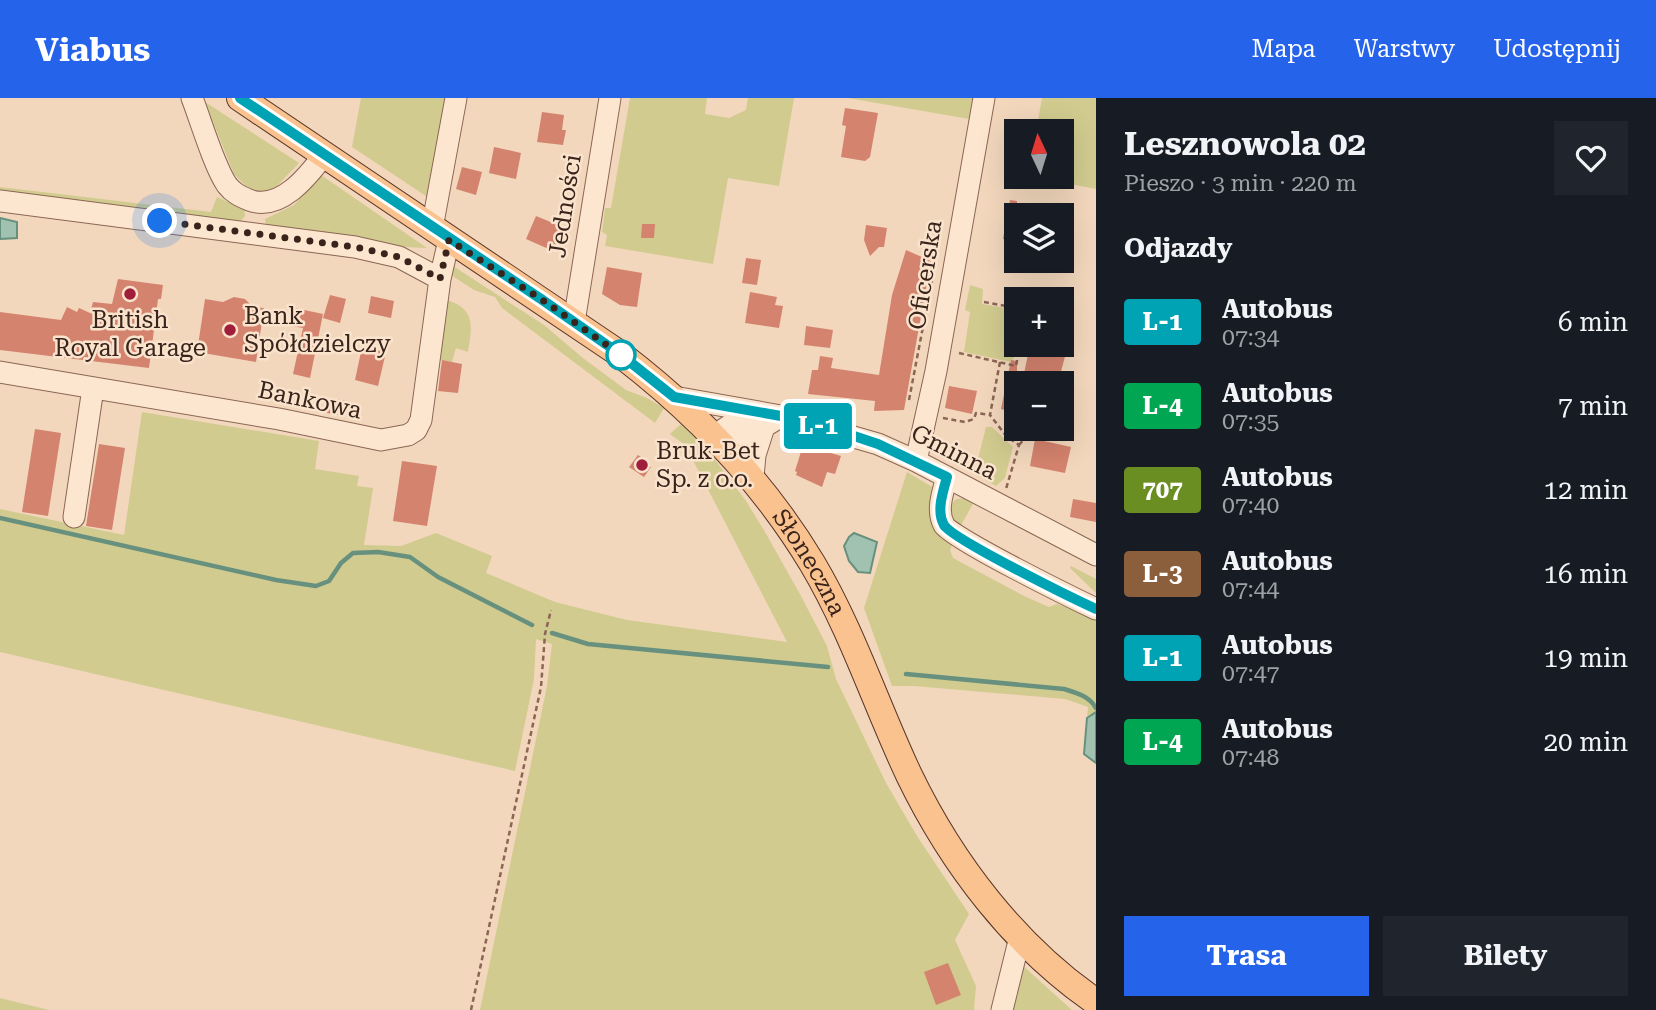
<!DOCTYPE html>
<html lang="pl">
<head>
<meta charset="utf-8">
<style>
	:root { --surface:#171b24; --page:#20242c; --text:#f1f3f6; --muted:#9ea1a6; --accent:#2563eb }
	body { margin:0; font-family:"Roboto Serif",serif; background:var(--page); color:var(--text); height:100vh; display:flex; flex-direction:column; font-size:26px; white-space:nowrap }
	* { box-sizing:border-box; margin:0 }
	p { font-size:23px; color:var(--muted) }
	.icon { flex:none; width:38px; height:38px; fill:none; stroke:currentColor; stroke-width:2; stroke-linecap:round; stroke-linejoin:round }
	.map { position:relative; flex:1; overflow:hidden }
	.sheet { display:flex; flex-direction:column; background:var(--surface); width:560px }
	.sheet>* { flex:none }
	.badge { padding:0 14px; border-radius:5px; font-size:24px; line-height:46px }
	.needle { width:46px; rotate:356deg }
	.tools { position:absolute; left:1004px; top:21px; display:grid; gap:14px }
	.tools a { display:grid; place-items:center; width:70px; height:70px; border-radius:0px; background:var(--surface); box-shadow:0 7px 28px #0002; font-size:35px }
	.you { position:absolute; width:35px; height:35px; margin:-18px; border:5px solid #fff; border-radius:50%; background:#1a73e8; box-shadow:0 0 0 10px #1a73e833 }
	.map>.badge { position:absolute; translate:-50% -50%; box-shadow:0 0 0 4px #fff }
	h2 { padding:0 28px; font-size:26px; line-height:63px }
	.round { display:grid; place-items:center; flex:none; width:74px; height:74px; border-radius:0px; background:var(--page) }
	.head { display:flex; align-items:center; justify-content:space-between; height:119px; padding:0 28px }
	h1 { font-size:33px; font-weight:700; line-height:52px }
	.action { display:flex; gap:14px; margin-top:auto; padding:14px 28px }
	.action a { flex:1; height:80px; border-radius:0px; background:var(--accent); color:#fff; font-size:28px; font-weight:700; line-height:80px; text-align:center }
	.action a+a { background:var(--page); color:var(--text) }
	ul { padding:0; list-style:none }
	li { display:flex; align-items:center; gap:21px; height:84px; padding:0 28px }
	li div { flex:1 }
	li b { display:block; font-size:26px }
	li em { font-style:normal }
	li .badge { min-width:77px; font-weight:700; text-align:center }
	header { display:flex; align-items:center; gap:42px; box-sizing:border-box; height:98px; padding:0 35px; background:var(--accent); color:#fff }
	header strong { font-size:33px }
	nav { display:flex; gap:38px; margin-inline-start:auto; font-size:24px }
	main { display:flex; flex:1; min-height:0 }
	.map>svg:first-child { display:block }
	.green { fill:#d1cb8f }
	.water { fill:#a1c2b1; stroke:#67917e; stroke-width:2 }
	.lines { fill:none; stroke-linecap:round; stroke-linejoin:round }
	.stream { stroke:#67917e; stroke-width:4.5 }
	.building { fill:#d4836e }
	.minor-casing { stroke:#8b6654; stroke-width:23 }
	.major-casing { stroke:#583529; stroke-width:28 }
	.path { stroke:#8b6654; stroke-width:2.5; stroke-dasharray:5 3.5; stroke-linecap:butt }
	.minor { stroke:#fce6d0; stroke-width:21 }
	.major { stroke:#fac28f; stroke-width:26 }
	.line-casing { stroke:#fff; stroke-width:16 }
	.line { stroke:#00a3b4; stroke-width:10 }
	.walk { stroke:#39231a; stroke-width:7; stroke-dasharray:0 12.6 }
	.poi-dot { fill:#a01e3a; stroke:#f9e3cc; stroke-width:2.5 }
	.stop-dot { fill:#fff; stroke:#00a3b4; stroke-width:3.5 }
	.labels { text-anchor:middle; stroke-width:5; stroke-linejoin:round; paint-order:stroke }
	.street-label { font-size:24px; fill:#39231a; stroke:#f9e3cc }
	.poi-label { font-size:24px; fill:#39231a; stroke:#f9e3cc; text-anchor:start }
</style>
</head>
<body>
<header>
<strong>Viabus</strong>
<nav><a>Mapa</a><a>Warstwy</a><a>Udostępnij</a></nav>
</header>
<main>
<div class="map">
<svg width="1096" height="912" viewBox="0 0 1096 912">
	<rect width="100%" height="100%" fill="#f2d7bc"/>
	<path class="green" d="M361,0H451L432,102L352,49Z
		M630,0H707L705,16L729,20L746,12L748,0H794L779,88L728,80L713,166L605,148L607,137L602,134L605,110H611Z
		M848,0H978L970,45L965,44L969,21Z
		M1042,0H1096V91L1033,79H1062V33H1036Z
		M205,4L299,65L277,88L264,95L246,88L234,76Z
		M321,77L427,150L404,149L266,130L265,121L294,107Z
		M0,89L211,114L217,99L244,111L245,118L240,124L0,97Z
		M453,168L544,227L583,260L626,292L647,300L664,310L655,325L502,210L495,199L474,192L451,177Z
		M970,187L983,191L982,206L1017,212C1017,229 1022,252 1011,264L964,254L970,214L965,212Z
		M447,202C476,211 472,229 468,254L456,250L452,264L439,262Z
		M142,314L319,343L315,371L359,378L357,388L373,390L364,447L401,448L436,435L492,458L486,475L555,504L627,522L787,544L685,347L670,336L681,326L707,351L746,403L765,434L801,498L827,548L836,581L886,685L917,738L969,816L955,842L976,888L974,912H480L547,588L552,546L536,541L534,581L515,673L0,554V411L124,437Z
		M986,329H992L1013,349L1005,380L996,388L976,377L975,373Z
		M907,374L934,390L952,447L950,452L953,460L1024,498L1049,509L1057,506L1096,519V614L1087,620L1088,609L1065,601L914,588H892L864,510Z
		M965,400L974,404L960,429L950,421L951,407L956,401Z
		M1071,468L1096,481V495L1070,470Z
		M1022,867L1072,912H1014L1011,902Z
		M0,900L49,912H0Z"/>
	<path class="water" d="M0,120L17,124V140L0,141Z
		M854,435L877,444L870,475L858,474L849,463L844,448L849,439Z
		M1096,614V665L1084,656L1087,620Z"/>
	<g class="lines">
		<path class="stream" d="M0,420L276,482L316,488L329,483L341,465L353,455L378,454L410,459L438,479L532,527
			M552,535L588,546L828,569
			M906,576L1064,591C1077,595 1089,598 1096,610"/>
	</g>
	<path class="building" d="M845,10L878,15L870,59L865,63L841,59L846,28L842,27Z
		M542,14L564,17L562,32H566L563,47L537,44Z
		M494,49L521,55L516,81L489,75Z
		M462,69L482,74L476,97L456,91Z
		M1010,102L1017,103V144L1003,141Z
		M536,118L563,129L553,153L526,141Z
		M642,126H655L654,140H641Z
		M866,127L887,130L884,149H879L870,158L864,142Z
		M906,152L931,163L904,312L874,313L875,303L808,296L812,272H818L820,258L833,260L831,270L879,277L892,197Z
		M746,160L761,162L757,187L742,185Z
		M607,169L642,175L637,209L620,207L602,196Z
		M118,181L163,187L161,201H158L149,270L0,252V214L61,222L67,209L77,214L79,210L90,215L93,204L112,206Z
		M750,194L777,199L775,207L783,208L779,230L745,225Z
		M330,197L346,201L340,225L323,220Z
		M371,198L394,203L391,220L368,215Z
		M234,199L245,201L253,209L264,210L256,264L197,254L205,201L223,204Z
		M295,210L323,216L310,280L293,276L303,230L292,228Z
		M806,228L833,232L830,250L804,247Z
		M1030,247H1068L1058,285H1022Z
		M362,249L386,254L378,288L355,282Z
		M442,262L462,266L458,295L438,293Z
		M1011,262L1017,263V315L1001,311Z
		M949,288L977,293L972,316L945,310Z
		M330,300L346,303L344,318L327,315Z
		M35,331L61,335L48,418L22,414Z
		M1035,341L1071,349L1065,375L1030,368Z
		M99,346L125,350L112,432L86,428Z
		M803,347L841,358L835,376L827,374L822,389L796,377L797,374L795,373Z
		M638,357L648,364L647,366L651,369L644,379L629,369Z
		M402,363L437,368L427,428L393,423Z
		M1073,401L1096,405V424L1070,419Z
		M948,865L961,897L936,907L924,874Z"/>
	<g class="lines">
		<defs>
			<path id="minor" d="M192,0C201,23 214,68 227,87C233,95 240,98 249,102C280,114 308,78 324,57
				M0,103L355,149L399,159L440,181
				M432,130L456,0
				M574,224L610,0
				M0,274L279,321L381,342L408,337L416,332L421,322L440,181L449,142
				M674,299L781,318L878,346L916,363L1096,457
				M752,313L724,331L719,341C740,346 764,329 781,318
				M916,363L936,273L984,0
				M753,379L755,357L764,329
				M947,379C943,393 936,413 944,427C951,440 1075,501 1096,511
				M74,419L93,290
				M1002,912L1020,839"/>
			<g id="major">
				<path id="s1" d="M240,0L620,256C697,315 762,382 812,465C852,532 876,607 909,677C952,766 1015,848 1096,904"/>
			</g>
		</defs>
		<use href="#minor" class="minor-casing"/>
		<use href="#major" class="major-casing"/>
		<path class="path" d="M984,204L1017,210
			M959,255L1016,268L1020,247
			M1000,264L990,317L1007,339L1019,347L1006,391
			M909,302L934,171
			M1017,317L1008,315L1006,323L1017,325
			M943,320L965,324L974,321L976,315L990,317
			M1019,347L1033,331
			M471,912L541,589L545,536L551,512"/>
		<use href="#minor" class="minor"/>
		<use href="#major" class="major"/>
	</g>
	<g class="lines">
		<defs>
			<path id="line" d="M240,0L541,201L620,256L674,299L781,318L839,333L878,346L947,379C943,394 936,413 944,427C952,441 1074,501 1096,511"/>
		</defs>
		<use href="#line" class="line-casing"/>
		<use href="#line" class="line"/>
		<path class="walk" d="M160,123L355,149L399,159L440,181L449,142L541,201L621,257"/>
	</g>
	<g class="poi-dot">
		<circle cx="130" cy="196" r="7"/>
		<circle cx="230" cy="232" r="7"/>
		<circle cx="642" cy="367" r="7"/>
	</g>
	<circle class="stop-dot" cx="621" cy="257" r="14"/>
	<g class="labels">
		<g class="street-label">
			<text transform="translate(565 108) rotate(-81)" y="8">Jedności</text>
			<text transform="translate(925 177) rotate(-81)" y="8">Oficerska</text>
			<text transform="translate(310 302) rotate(12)" y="8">Bankowa</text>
			<text transform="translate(954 354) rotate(27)" y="8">Gminna</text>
			<text dy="8" stroke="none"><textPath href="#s1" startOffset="742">Słoneczna</textPath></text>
		</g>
		<g class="poi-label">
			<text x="244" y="226">Bank<tspan x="244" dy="28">Spółdzielczy</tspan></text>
			<text x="130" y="230" text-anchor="middle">British<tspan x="130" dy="28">Royal Garage</tspan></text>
			<text x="656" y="361">Bruk-Bet<tspan x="656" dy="28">Sp. z o.o.</tspan></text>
		</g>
	</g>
</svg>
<div class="tools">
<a><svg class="needle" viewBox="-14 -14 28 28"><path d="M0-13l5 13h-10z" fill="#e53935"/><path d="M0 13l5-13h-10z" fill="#9ea1a6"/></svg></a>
<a><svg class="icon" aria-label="layers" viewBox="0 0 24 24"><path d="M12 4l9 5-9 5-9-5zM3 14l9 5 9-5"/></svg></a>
<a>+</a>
<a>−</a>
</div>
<div class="you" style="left:160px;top:123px"></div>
<b class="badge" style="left:818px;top:328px;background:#00a3b4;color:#fff">L-1</b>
</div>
<section class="sheet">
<div class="head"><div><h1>Lesznowola 02</h1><p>Pieszo · 3 min · 220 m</p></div><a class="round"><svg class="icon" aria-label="heart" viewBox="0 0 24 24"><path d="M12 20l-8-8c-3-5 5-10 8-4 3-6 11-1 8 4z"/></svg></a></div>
<h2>Odjazdy</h2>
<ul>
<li><span class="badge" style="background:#00a3b4;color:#fff">L-1</span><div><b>Autobus</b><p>07:34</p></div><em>6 min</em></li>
<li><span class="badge" style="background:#00a651;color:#fff">L-4</span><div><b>Autobus</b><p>07:35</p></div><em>7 min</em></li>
<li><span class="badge" style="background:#6b8e23;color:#fff">707</span><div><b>Autobus</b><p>07:40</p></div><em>12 min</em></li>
<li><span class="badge" style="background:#8b5e3c;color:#fff">L-3</span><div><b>Autobus</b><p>07:44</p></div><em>16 min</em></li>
<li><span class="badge" style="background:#00a3b4;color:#fff">L-1</span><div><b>Autobus</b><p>07:47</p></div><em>19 min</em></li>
<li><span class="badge" style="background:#00a651;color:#fff">L-4</span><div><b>Autobus</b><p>07:48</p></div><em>20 min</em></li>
</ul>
<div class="action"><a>Trasa</a><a>Bilety</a></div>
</section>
</main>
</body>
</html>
